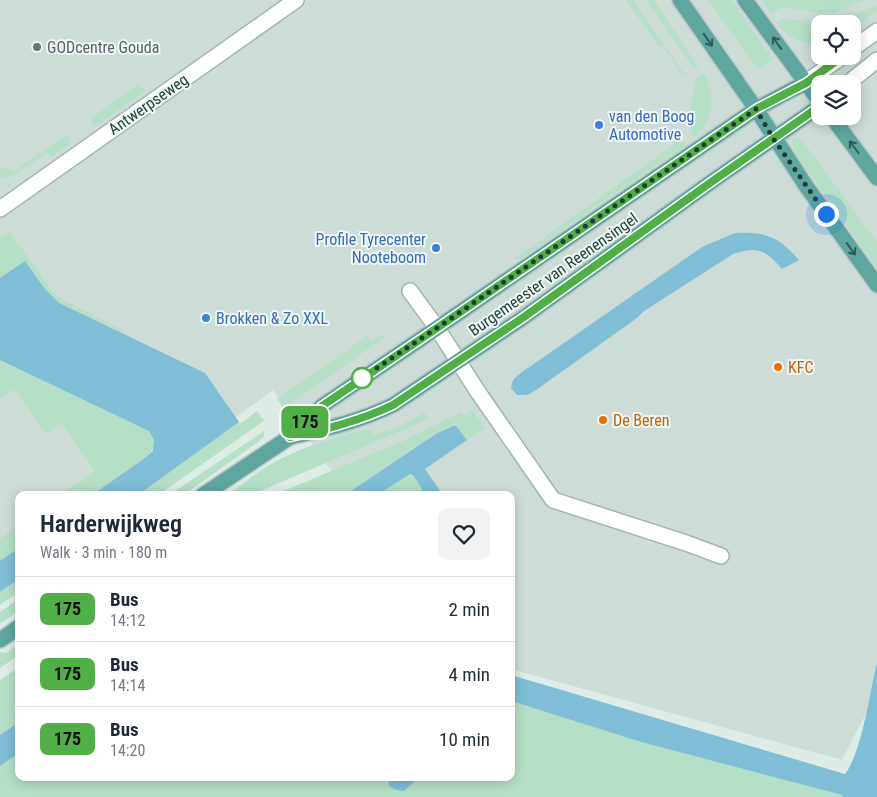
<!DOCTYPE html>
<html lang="en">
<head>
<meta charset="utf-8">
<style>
	:root { --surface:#fff; --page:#f2f2f3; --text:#1f2937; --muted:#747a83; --line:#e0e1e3 }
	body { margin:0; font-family:"Roboto Condensed",sans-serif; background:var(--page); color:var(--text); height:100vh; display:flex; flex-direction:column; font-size:19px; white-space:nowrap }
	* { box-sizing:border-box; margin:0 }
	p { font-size:16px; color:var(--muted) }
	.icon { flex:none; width:28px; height:28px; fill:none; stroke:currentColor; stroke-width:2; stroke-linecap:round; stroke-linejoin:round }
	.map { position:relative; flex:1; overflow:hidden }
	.side { position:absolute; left:15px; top:491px; width:500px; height:290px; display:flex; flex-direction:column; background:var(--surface); border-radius:10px; box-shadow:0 2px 12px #0003 }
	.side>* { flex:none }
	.badge { padding:0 10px; border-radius:8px; font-size:18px; line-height:32px }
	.controls { position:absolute; left:811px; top:15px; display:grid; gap:10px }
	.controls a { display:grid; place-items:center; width:50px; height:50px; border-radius:10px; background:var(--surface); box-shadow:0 2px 12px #0003; font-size:25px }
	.you { position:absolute; width:25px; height:25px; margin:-12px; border:4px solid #fff; border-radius:50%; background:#1a73e8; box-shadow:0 0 0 8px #1a73e833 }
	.map>.badge { position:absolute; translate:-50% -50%; box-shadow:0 0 0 2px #fff }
	.round { display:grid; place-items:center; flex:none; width:52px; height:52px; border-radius:10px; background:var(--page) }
	.overview { display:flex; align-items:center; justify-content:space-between; height:85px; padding:0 25px }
	h1 { font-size:24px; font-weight:600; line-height:38px }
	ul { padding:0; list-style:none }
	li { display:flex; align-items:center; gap:15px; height:65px; padding:0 25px; border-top:1px solid var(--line) }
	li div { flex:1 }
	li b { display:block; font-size:19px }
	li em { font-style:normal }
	li .badge { min-width:55px; font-weight:700; text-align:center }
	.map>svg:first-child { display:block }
	.built { fill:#cddcd7; fill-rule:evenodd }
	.green { fill:#b5dfc7 }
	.water { fill:#80bdd7 }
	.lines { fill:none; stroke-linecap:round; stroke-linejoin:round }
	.minor-casing { stroke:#a1b4b0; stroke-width:18 }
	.major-casing { stroke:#c0c9c8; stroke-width:18 }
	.minor { stroke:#fff; stroke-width:15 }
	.major { stroke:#5ea69e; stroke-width:15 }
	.oneway { stroke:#315c57 }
	.line-casing { stroke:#fff; stroke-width:11 }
	.line { stroke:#50af46; stroke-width:8 }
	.walk { stroke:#1e3d39; stroke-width:5; stroke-dasharray:0 9 }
	.worship-dot { fill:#6b7280; stroke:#eff8f5; stroke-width:2 }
	.shop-dot { fill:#3f7fe0; stroke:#eff8f5; stroke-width:2 }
	.food-dot { fill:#e8710a; stroke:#eff8f5; stroke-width:2 }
	.stop-dot { fill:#fff; stroke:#50af46; stroke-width:2.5 }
	.labels { text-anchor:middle; stroke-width:4; stroke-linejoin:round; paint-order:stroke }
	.worship-label { font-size:16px; fill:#5b616d; stroke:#eff8f5; text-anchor:start }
	.street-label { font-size:16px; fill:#1e3d39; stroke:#eff8f5 }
	.shop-label { font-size:16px; fill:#366cbe; stroke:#eff8f5; text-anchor:start }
	.food-label { font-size:16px; fill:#c56008; stroke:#eff8f5; text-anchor:start }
</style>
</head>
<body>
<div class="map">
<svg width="877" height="797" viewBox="0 0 877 797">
	<rect width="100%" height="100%" fill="#deece8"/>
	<path class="built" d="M0,0H877V692L842,760L511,669V495H349L273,390L131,495H19V578L0,592ZM820,24H852V56H820ZM820,84H852V116H820Z"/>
	<path class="green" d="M626,0H633L685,75L683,76L662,45L659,47Z
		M646,0H654L698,67L695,70Z
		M708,0H731L773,60L758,70Z
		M761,0H865L833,13H820L783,7L771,13Z
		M877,5V11L853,28L852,24H820V43C801,45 788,37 776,23L783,19L837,23Z
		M703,73C717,92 713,123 694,137L688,119L695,81L697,77Z
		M139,84L145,91L95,127L90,119Z
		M68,134L71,143L51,157L47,153L12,176L0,179V168L15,170Z
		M792,138H799L810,151L877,242V268L798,157L793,145Z
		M679,141L685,143V145L520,259H514Z
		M10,232L52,291L60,298L119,328L126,336L59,303L44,288L25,261L0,278V237Z
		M382,334L385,337L293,402L283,408L277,399L367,336L372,342Z
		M0,360L149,431C156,442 155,449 145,458L92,495H62L95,471L62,423L46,434L14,389L0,399Z
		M472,410L485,428L467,440L456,426H453L436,434L345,495H274L403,441L461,412L464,416Z
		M257,411L264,421L158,495H138L232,427L239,422L240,424Z
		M424,412L428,418L417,424L251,495H227C243,484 258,471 275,462C305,445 338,436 371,429L372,435C392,430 407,423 424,412Z
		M264,431V436L262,439L184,495H169Z
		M410,474L413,475L422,489L421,495H377Z
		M19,525V548L0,561V539Z
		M19,579V592L0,605V592Z
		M19,599V610L0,624V612Z
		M19,644V655L0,668V652L6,653Z
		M19,667V722L0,735V680Z
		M511,701L641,742L842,795L844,797H0V766L19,753V778H511Z"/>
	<path class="water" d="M735,233C767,232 778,236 799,260L782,269C765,249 757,246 733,254L644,311L637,318L536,390L527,395H517L511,388L513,380L518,375L702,247Z
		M25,261L44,288L59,303L205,373L239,422L138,495H92L145,458L153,451L154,440L149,431L0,360V278Z
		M453,426H456L467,440L425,469L443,495H421L422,489L413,475L410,474L377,495H345L436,434Z
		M19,548V579L0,592V561Z
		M877,663V797H844L842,795L641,742L511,701V675L845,774C862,752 870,691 877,663Z
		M19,722V753L0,766V735Z
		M387,778H418L404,791L397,790L390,787Z"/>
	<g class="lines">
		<defs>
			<path id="minor" d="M852,49L877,31
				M805,83L843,56
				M847,84L877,60
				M0,209L296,0
				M410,291L437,328L478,392L553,500L686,543L721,556"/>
			<path id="major" d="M680,0L756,109L806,186L877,285
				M745,0L820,102
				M831,116L877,178
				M290,437C326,429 360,421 393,405L524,317L707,185L820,106
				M203,495L290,437L322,406L437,328L756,109L805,83
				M0,640L19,627"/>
		</defs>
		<use href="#minor" class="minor-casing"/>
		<use href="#major" class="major-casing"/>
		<use href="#minor" class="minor"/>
		<use href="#major" class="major"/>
	</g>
	<defs><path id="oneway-shaft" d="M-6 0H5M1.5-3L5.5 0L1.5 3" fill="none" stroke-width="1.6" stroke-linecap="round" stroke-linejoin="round" transform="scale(1.25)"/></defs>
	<g class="oneway">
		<use href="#oneway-shaft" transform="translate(708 40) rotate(55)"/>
		<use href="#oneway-shaft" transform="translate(777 43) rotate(-126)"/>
		<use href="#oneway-shaft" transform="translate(854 147) rotate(-127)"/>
		<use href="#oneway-shaft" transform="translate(851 249) rotate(54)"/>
	</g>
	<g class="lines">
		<defs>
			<path id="line" d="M820,106L707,185L524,317L393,405C360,421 326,429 290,437L322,406L437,328L756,109L806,83L843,56"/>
		</defs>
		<use href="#line" class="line-casing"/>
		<use href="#line" class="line"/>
		<path class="walk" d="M362,378L437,328L756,109L773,138L826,214"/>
	</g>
	<circle class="worship-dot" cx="37" cy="47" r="5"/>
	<g class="shop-dot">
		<circle cx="599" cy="125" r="5"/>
		<circle cx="436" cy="248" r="5"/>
		<circle cx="206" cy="318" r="5"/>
	</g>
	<g class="food-dot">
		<circle cx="778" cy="367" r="5"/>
		<circle cx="603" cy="420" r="5"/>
	</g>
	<circle class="stop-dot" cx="362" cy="378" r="10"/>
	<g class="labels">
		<g class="worship-label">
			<text x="47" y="53">GODcentre Gouda</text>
		</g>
		<g class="street-label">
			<text transform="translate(148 104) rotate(-35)" y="6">Antwerpseweg</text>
			<text transform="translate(553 274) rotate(-35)" y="6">Burgemeester van Reenensingel</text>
		</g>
		<g class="shop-label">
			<text x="609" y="122">van den Boog<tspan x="609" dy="18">Automotive</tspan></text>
			<text x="426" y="245" text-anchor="end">Profile Tyrecenter<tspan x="426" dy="18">Nooteboom</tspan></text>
			<text x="216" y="324">Brokken &amp; Zo XXL</text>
		</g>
		<g class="food-label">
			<text x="788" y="373">KFC</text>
			<text x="613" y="426">De Beren</text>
		</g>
	</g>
</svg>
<div class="controls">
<a><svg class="icon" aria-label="locate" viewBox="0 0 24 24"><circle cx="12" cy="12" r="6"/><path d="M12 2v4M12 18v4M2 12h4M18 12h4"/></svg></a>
<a><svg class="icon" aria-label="layers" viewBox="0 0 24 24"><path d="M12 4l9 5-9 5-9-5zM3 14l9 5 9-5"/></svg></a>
</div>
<div class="you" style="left:826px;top:214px"></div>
<b class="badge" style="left:305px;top:422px;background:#50af46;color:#111">175</b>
<section class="side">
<div class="overview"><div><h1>Harderwijkweg</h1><p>Walk · 3 min · 180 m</p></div><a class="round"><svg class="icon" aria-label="heart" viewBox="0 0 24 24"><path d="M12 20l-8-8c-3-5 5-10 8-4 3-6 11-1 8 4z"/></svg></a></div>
<ul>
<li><span class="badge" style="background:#50af46;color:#111">175</span><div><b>Bus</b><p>14:12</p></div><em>2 min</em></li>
<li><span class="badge" style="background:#50af46;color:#111">175</span><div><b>Bus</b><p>14:14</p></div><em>4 min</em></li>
<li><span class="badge" style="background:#50af46;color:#111">175</span><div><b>Bus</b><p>14:20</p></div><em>10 min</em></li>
</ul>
</section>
</div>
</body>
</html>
